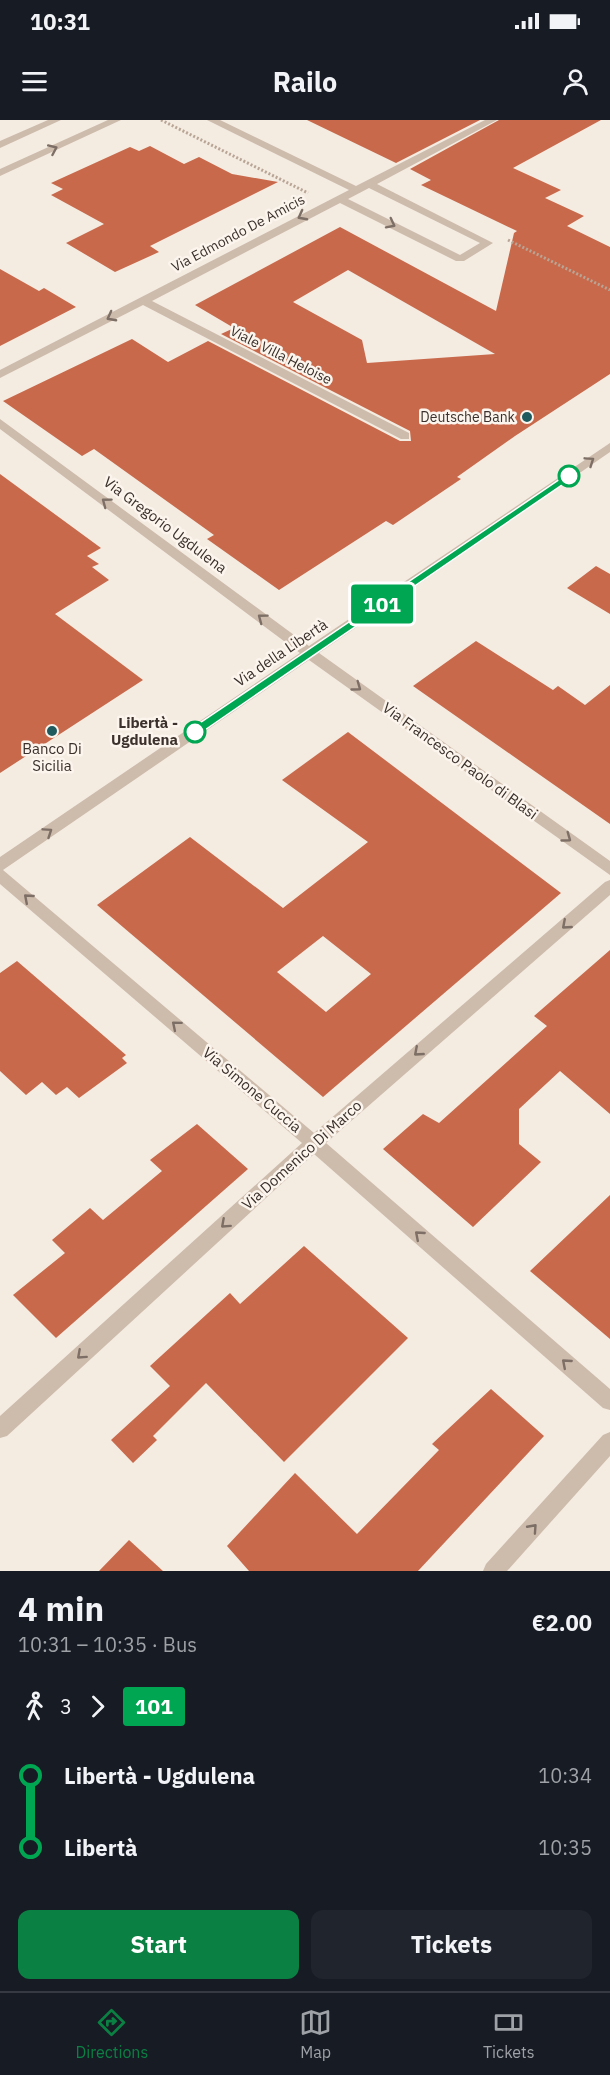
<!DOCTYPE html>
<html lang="en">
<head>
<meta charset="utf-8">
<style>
	:root { --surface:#171b24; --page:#20242c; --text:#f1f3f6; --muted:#9ea1a6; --line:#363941; --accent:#0b8043 }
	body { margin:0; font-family:"IBM Plex Sans",sans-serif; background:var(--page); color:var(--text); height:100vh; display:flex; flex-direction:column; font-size:22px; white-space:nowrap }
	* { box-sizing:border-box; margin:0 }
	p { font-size:20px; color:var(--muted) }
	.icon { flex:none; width:33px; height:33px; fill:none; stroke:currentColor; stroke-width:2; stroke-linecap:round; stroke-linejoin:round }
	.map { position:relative; height:1451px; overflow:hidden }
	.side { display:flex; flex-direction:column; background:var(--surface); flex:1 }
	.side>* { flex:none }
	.badge { padding:0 12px; border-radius:4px; font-size:21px; line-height:39px }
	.map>.badge { position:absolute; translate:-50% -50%; box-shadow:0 0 0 3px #fff }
	.legs { display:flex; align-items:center; gap:9px; height:66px; padding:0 18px; font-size:20px }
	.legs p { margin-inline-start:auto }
	.head { display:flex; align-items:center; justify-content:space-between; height:102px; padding:0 18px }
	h1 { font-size:33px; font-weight:700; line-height:45px }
	.button { display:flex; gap:12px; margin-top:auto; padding:12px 18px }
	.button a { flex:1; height:69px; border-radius:12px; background:var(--accent); color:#fff; font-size:24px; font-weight:700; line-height:69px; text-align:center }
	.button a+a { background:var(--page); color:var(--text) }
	ul { padding:0 18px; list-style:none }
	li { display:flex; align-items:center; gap:21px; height:72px; font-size:22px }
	li i { display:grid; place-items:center; width:9px; height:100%; margin:0 8px; background:currentColor }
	li i::after { content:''; width:15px; height:15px; margin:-8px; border:4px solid; border-radius:50%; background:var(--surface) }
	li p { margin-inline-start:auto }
	li:first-child i { background:linear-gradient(#0000 50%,currentColor 0) }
	li:last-child i { background:linear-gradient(currentColor 50%,#0000 0) }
	.status { display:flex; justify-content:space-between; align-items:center; height:42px; padding:0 30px; background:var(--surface); direction:ltr }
	.status svg { height:16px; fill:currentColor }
	header { display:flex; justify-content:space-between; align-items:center; height:78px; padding:0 18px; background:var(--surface); font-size:27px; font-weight:700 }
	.tab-bar { display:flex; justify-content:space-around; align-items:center; height:84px; border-top:2px solid var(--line); background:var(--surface); font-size:16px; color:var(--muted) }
	.tab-bar a { display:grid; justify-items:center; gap:3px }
	.tab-bar .active { color:var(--accent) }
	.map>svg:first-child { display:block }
	.building { fill:#c8694b; fill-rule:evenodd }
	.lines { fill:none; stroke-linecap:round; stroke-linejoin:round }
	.path { stroke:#b9a596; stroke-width:3; stroke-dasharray:2 2; stroke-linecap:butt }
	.minor { fill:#cdbbac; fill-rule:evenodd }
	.oneway { stroke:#7d6f65 }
	.line-1 { fill:#00a651; stroke:#fff; stroke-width:1.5 }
	.poi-dot { fill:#1f5a5e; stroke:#fbf5ee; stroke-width:2 }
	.stop-1-dot { fill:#fff; stroke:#00a651; stroke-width:3 }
	.labels { text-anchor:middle; stroke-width:5; stroke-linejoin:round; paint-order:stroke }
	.far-street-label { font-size:14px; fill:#3b302b; stroke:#fbf5ee }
	.far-poi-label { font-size:14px; fill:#3b302b; stroke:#fbf5ee; text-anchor:end }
	.street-label { font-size:15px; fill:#3b302b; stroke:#fbf5ee }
	.stop-label { font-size:15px; font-weight:bold; fill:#3b302b; stroke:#fbf5ee; text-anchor:end }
	.poi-label { font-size:15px; fill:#3b302b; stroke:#fbf5ee }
</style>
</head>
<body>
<div class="status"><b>10:31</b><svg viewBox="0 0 49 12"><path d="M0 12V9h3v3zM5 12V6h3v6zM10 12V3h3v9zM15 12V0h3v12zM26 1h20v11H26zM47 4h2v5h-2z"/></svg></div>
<header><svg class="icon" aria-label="menu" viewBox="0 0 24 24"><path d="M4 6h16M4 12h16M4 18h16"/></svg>Railo<svg class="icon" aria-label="person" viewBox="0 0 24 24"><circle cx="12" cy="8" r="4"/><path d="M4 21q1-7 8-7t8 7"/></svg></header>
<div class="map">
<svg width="610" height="1451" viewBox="0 0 610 1451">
	<rect width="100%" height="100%" fill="#f4ebe1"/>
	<path class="building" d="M307,0H480L396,43Z
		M499,0H601L513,48L561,70L545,78L584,96L567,106L610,127V254L515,316L457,357L461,359L393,405L386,401L279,470L207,419L214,415L94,329L82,336L3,281L132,219L168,242L208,221L400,321H411L410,311L221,214L234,208L195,185L340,107L496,191L514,113L517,111L421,65L431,60L410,49ZM348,150L495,234L367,243L362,220L293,182Z
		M150,26L184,44L199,37L232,54L278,62L150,126L159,132L115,152L66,123L104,104L51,75L63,69L51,63L130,27L139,31Z
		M0,149L39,171L44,168L76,187L0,226Z
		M0,354L101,428L87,436L99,444L92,447L109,460L55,494L143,560L0,653Z
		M596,446L610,454V494L567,468Z
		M476,521L553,570L558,566L585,585L610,565V704L413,566Z
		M348,612L561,773L323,977L97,785L190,717L283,788L368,722L282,660ZM323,816L371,854L326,892L277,852Z
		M610,830V994L560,951L519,989V1024L541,1042L473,1107L383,1029L423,994L439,1003L547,906L534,896Z
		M17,841L126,935L122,938L127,943L79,978L67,967L56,975L42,962L26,975L0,951V853Z
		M197,1004L248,1049L56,1218L13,1175L65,1133L52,1120L90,1088L103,1100L162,1051L150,1040Z
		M610,1075V1219L530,1151Z
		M304,1126L408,1218L284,1342L206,1263L153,1316L157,1320L133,1343L111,1320L170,1266L150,1246L230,1173L240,1184Z
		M491,1269L544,1316L418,1451H249L227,1426L295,1353L357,1414L439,1330L432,1324Z
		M129,1420L163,1451H99Z"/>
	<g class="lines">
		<path class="path" d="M161,0L308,73
			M508,120L610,170"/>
		<path class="minor" d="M48,0H61L0,28V21Z
			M108,0H121L0,56V49Z
			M207,0H220L356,66L485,0H497L377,64L493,123L464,141H456L340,83L152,181L409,313V319H401L143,185L0,258V250L349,70ZM369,68L480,123L460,135L348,79Z
			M0,299L309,526L610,323V332L319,533L610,741V755L309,540L3,750L314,1013L605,762L610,760V775L326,1023L610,1269V1290L603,1288L314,1034L7,1316L0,1318V1296L302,1023L0,764V737L300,533L0,309Z
			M610,1312V1336L507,1451H483L486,1444L603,1315Z"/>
	</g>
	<defs><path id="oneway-chevron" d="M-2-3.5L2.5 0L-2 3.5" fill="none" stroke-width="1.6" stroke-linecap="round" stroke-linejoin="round" transform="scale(1.5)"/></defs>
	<g class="oneway">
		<use href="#oneway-chevron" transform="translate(53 29) rotate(-24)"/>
		<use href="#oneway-chevron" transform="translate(302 96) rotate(152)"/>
		<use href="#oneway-chevron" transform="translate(391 104) rotate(27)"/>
		<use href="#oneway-chevron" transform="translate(111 197) rotate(152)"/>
		<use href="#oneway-chevron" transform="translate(590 341) rotate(-34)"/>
		<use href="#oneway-chevron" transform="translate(106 382) rotate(-143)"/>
		<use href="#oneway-chevron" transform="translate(262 498) rotate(-143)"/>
		<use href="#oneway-chevron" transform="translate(357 567) rotate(36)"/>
		<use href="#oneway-chevron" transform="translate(48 712) rotate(-34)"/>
		<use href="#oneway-chevron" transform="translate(567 718) rotate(36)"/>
		<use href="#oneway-chevron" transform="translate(28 778) rotate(-139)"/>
		<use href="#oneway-chevron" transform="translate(566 805) rotate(139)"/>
		<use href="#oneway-chevron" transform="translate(176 905) rotate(-140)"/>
		<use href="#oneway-chevron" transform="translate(418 932) rotate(139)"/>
		<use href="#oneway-chevron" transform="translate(225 1104) rotate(138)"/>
		<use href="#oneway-chevron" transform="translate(419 1115) rotate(-139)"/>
		<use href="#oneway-chevron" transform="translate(81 1235) rotate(138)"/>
		<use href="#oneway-chevron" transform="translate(566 1243) rotate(-139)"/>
		<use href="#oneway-chevron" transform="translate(533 1408) rotate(-48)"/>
	</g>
	<path class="line-1" d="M569,353L573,356L572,358L199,614H191V609Z"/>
	<g class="poi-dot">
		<circle cx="527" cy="297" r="6"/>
		<circle cx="52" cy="611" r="6"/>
	</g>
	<g class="stop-1-dot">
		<circle cx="569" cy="356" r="10"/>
		<circle cx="195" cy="612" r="10"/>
	</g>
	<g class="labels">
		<g class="far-street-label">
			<text transform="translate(238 113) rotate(-28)" y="5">Via Edmondo De Amicis</text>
			<text transform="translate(281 235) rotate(27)" y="5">Viale Villa Heloise</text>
		</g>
		<g class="far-poi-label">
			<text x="515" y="302">Deutsche Bank</text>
		</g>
		<g class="street-label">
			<text transform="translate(165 405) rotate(37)" y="5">Via Gregorio Ugdulena</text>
			<text transform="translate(281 533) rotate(-34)" y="5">Via della Libertà</text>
			<text transform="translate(460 641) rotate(36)" y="5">Via Francesco Paolo di Blasi</text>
			<text transform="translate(252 970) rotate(40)" y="5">Via Simone Cuccia</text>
			<text transform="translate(302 1035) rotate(-42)" y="5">Via Domenico Di Marco</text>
		</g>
		<g class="stop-label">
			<text x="178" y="608">Libertà -<tspan x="178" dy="17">Ugdulena</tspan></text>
		</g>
		<g class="poi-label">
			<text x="52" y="634">Banco Di<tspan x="52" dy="17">Sicilia</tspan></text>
		</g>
	</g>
</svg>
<b class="badge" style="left:382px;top:484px;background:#00a651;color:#fff">101</b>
</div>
<section class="side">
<div class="head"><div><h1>4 min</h1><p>10:31 – 10:35 · Bus</p></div><b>€2.00</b></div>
<div class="legs"><svg class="icon" aria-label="walk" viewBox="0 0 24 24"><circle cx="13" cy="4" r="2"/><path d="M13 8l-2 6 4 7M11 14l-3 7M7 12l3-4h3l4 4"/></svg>3<svg class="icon" aria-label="forward" viewBox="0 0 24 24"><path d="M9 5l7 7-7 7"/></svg><b class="badge" style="background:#00a651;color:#fff">101</b></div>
<ul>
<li><i style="color:#00a651"></i><b>Libertà - Ugdulena</b><p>10:34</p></li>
<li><i style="color:#00a651"></i><b>Libertà</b><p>10:35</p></li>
</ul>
<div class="button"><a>Start</a><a>Tickets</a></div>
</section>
<nav class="tab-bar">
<a class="active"><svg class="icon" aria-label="directions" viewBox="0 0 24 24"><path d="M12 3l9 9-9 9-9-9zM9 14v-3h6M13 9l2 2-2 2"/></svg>Directions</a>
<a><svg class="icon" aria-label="map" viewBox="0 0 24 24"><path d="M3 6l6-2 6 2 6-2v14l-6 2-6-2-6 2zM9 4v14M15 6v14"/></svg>Map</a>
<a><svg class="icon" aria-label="tickets" viewBox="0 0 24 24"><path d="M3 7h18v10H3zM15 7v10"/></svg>Tickets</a>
</nav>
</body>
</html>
